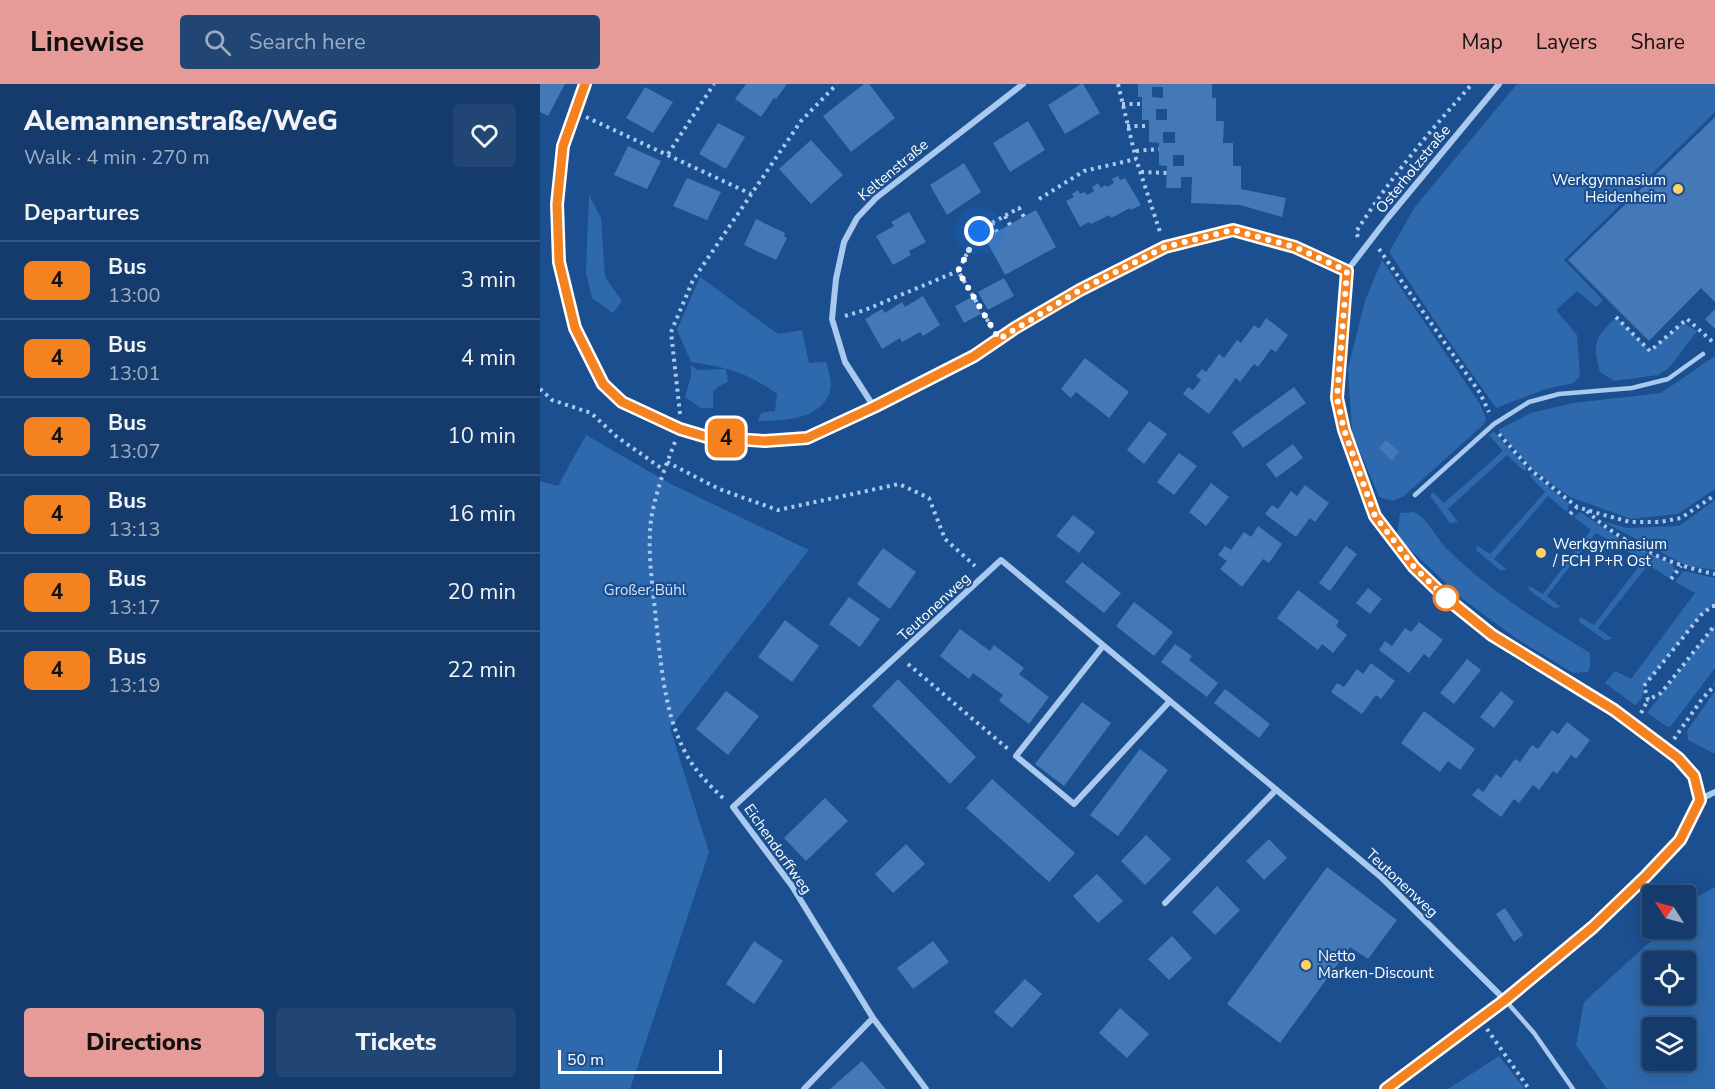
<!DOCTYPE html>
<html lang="en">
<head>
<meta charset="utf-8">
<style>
	:root { --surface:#143b6b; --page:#214673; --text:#f1f3f6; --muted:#9dadc1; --line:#33557e; --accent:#e69b98 }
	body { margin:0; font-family:"Nunito Sans",sans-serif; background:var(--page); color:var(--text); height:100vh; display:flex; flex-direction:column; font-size:22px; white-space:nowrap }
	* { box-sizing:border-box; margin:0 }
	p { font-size:20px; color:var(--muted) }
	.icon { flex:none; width:33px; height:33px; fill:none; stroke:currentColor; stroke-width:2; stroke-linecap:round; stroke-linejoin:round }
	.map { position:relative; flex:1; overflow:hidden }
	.side { display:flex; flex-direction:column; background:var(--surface); width:540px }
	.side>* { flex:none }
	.badge { padding:0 12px; border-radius:9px; font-size:21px; line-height:39px }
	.needle { width:39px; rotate:306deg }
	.buttons { position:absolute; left:1102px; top:801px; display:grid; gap:12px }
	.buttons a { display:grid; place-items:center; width:54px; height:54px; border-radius:6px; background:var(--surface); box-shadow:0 3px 15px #0003,0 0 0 2px var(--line); font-size:30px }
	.scale { position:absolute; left:18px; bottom:15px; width:164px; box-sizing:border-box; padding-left:6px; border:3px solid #fff; border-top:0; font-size:16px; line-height:21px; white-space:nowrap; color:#fff; -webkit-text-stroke:4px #1b4f8f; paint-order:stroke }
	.you { position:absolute; width:30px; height:30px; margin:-15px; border:4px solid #fff; border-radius:50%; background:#1a73e8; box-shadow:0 0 0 9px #1a73e833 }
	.map>.badge { position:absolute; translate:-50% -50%; box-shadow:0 0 0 3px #fff }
	h2 { padding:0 24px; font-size:22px; line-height:54px }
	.round { display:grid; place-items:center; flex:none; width:63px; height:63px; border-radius:6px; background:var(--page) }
	.head { display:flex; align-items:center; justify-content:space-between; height:102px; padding:0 24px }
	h1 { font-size:28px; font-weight:800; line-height:45px }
	.button { display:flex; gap:12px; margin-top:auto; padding:12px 24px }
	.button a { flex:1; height:69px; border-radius:6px; background:var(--accent); color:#111; font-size:24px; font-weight:800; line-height:69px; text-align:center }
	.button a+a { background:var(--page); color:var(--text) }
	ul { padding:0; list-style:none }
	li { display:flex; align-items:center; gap:18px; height:78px; padding:0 24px; border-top:2px solid var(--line) }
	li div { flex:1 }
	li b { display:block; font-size:22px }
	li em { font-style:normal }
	li .badge { min-width:66px; font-weight:700; text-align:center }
	header { display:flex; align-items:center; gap:36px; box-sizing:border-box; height:84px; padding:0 30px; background:var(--accent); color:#111 }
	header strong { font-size:28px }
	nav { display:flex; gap:33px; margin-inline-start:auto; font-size:21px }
	.search { width:420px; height:54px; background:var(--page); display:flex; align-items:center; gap:15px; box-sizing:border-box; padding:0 21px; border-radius:6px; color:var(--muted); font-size:22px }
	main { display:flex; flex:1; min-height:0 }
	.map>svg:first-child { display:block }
	.green { fill:#2e69ad; fill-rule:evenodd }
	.building { fill:#4478b7; fill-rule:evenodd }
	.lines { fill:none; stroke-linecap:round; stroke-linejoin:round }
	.path { stroke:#a9c9ee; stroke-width:4; stroke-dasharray:3 4.5; stroke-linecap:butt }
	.lane { stroke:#a9c9ee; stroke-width:4.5 }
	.street { stroke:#a9c9ee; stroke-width:6 }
	.line-casing { stroke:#fff; stroke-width:14 }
	.line { stroke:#f58220; stroke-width:9 }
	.walk { stroke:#fff; stroke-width:6; stroke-dasharray:0 10.8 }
	.poi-dot { fill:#ffd166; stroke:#1b4f8f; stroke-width:2 }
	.stop-dot { fill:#fff; stroke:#f58220; stroke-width:3 }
	.labels { text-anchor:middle; stroke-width:4.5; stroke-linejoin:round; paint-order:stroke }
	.street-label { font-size:15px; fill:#fff; stroke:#1b4f8f }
	.poi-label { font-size:15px; fill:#fff; stroke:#1b4f8f; text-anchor:start }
	.park-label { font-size:15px; fill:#cfe3fa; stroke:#1b4f8f }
</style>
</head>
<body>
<header>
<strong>Linewise</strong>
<div class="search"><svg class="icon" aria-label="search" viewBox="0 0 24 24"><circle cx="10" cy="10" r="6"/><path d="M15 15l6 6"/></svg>Search here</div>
<nav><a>Map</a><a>Layers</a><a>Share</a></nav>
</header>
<main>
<section class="side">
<div class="head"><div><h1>Alemannenstraße/WeG</h1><p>Walk · 4 min · 270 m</p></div><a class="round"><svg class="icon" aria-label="heart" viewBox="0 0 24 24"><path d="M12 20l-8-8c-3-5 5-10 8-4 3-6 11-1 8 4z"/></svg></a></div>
<h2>Departures</h2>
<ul>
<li><span class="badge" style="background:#f58220;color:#111">4</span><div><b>Bus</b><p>13:00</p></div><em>3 min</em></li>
<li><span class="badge" style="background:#f58220;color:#111">4</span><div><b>Bus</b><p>13:01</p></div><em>4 min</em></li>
<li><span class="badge" style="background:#f58220;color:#111">4</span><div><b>Bus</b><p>13:07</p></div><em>10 min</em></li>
<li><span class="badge" style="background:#f58220;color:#111">4</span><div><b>Bus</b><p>13:13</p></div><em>16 min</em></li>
<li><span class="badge" style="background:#f58220;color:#111">4</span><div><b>Bus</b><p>13:17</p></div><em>20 min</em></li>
<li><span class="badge" style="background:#f58220;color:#111">4</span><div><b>Bus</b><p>13:19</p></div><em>22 min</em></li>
</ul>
<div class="button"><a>Directions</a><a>Tickets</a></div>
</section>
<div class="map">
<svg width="1175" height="1005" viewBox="0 0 1175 1005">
	<rect width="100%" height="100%" fill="#1b4f8f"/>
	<path class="green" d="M977,0H1175V28L1024,176L1063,216L1056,223L1037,207L1016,226L1037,251L1040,293L1033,299L1006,305L956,324L903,249L849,168L875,123Z
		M49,111L61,134L65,193L82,217L73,229L52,214L46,188Z
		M842,176L940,320L946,335L944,340L864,412L853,417L839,413L812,349L808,284L825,217Z
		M160,193L238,250L262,246L269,279L286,278C289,287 293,300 289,310C278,336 242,337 218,337L221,329L235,327L237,310C205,287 188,284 151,278L137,246Z
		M1076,233L1110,267L1143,239L1157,247L1129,284L1118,291L1074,297L1060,288C1052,260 1055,253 1076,233Z
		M1175,272V405L1138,430L1091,435L1030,413L994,387L958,346L991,329L1033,319L1121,309Z
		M151,281L157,286L186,285L188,298L181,301L173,307V324H161L145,313L151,292Z
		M954,348L987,384L984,387L967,371L908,425L918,438L910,439L890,412L893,408L904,419L963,367L949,351Z
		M46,351L129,399L269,466L130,644L169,768L90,1005H0V397L18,402Z
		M993,389L1029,420L1027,428L1008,412L954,475L967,486H960L937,467L936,461L950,470L1005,408L990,392Z
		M1175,416V486L1147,482L1062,437L1087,444L1139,442Z
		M873,428C887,433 896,454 907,465C949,507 1000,538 1050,569V583L1048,588L1033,589L977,555L924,516L857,453L860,429Z
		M1040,428L1081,456L1080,463L1056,449L1007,512L1021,523L1014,524L989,506L988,501L1003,510L1051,446L1034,433Z
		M1091,460L1132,480L1135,486L1129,494L1108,481L1058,544L1072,555L1065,556L1039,538L1040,533L1054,541L1103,477L1084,465V461Z
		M1143,487L1175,494V522H1172L1161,531L1104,602L1102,614L1095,621L1065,599L1075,587L1091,595L1155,509L1135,498Z
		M1175,541V584L1131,642L1128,643L1107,629Z
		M1175,607V669H1173L1148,656L1147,647Z
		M1175,803V1005H1067L1036,961L1044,918L1124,845L1146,844V824L1157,813ZM1113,878H1146V910H1113ZM1113,944H1146V976H1113Z
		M959,972L985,1005H908Z"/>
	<path class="building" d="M0,0H25L8,32L0,28Z
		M206,0H247L236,15L234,14L221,33L195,15Z
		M324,0H329L355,34L311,68L283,32Z
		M541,0H543L560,29L525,50L508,21Z
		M598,0H672V14H676V37H684L683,59H693V82H701V105L746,114L742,133L700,121L651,119L652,93H641V104H626L627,82L619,81V59L609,58V36H602V13H598ZM612,3H623V14L612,13ZM616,25H627V36H616ZM623,48H635V59H623ZM633,71H644V82H633Z
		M105,3L133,18L113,49L86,34Z
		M1175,33V218L1161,204L1109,257L1028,176Z
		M488,37L505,66L470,88L453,59Z
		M178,39L205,53L186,85L159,70Z
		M271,56L303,91L271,120L239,85Z
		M88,62L121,77L107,105L74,91Z
		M424,79L441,108L407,131L390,101Z
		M578,92L580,96L585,94L601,121L591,126L590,124L571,134L570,131L551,140L549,138L540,143L526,117L534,113L532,110L538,106L540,110L545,108L547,111L554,107L552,103L558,99L561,104L565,101L567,103L574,99L572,95Z
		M147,94L181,108L167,136L133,122Z
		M496,126L516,163L465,191L445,154Z
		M369,128L386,158L369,167L371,171L353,181L336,152L354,142L351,138Z
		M216,135L245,149L244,152L247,154L236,176L204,161Z
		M464,194L474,212L448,226L438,208Z
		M383,212L400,241L383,252L380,248L362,258L360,254L342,265L325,235L342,225L345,229L362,218L365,223Z
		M432,213L441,230L424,239L415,222Z
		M1175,225V245L1165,235Z
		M726,234L748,251L736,268L731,265L718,283L714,280L700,298L696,294L669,330L643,310L648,303L653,306L661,296L656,292L662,285L666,288L679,270L684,274L697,256L701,259L714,241L719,245Z
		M545,274L589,308L569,334L536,308L531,314L521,305Z
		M754,303L766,319L703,364L692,348Z
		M609,337L627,350L604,380L587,366Z
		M846,356L859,368L852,377L839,364Z
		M753,360L763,374L736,394L726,380Z
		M639,369L657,382L634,411L617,398Z
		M671,399L689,413L666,442L649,428Z
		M765,401L789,419L775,438L770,434L756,453L725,430L732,421L738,425L751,407L757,412Z
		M533,431L555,448L539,469L516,452Z
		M718,442L742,460L729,479L723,475L702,503L680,485L687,477L678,471L685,462L691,466L704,448L711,453Z
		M806,462L817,470L790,507L779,499Z
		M343,464L376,488L350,525L317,500Z
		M542,478L581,509L564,529L525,498Z
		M828,504L842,515L830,530L816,519Z
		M758,506L799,537L796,542L807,551L793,569L782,560L778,566L737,534Z
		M309,513L340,535L320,563L289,540Z
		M594,518L633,548L614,572L576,542Z
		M245,536L279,562L252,598L218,573Z
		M879,538L903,556L889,574L884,570L869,589L839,566L845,557L852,562L865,544L871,548Z
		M420,545L450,567L454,561L484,584L479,590L509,613L489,640L459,617L463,611L433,589L429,595L400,572Z
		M635,560L652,572L649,576L678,599L667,613L621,578Z
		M927,575L941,586L914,620L900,609Z
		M831,579L855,597L841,615L836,611L822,630L791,608L797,599L804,603L817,585L823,590Z
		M358,595L436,673L410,700L332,622Z
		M685,605L730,640L719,654L674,619Z
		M186,607L219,632L188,671L156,645Z
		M961,607L974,618L954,644L940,633Z
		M542,618L571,639L524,702L495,680Z
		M884,627L935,665L920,686L908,677L900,688L861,659Z
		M1027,638L1050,656L1036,675L1031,671L1017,690L1013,687L999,706L993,701L979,719L974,715L961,733L932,711L938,704L943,708L956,690L961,694L975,675L980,678L992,661L998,665L1012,646L1018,650Z
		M600,665L628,686L578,752L550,731Z
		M452,695L535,769L509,798L426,724Z
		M285,714L308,737L266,777L244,754Z
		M606,751L631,775L605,801L581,777Z
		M729,755L747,774L724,796L706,777Z
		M366,760L385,780L353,809L335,790Z
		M787,783L857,836L828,875L810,863L740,959L687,920Z
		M557,790L583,817L558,839L533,812Z
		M677,802L700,826L675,851L652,828Z
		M965,824L983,851L974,858L956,830Z
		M632,852L652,874L629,896L608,875Z
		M214,857L243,877L214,920L186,900Z
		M393,857L409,878L373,905L357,884Z
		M485,895L502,910L472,944L454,928Z
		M580,924L609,950L587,974L559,949Z
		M322,977L346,1005H290Z"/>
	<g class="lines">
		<path class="path" d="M578,0L596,75L621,151
			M582,20H602
			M46,33L211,110
			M587,42H609
			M596,67L619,65
			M128,70L174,0
			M601,88L627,89
			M499,115L544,87L596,75
			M465,132L470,141
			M452,139L457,148
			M818,153L816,148C850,94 890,47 932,0
			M839,165L940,309L949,328
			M305,232L325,226L418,187
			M1076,233L1110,267L1147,235L1175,260
			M452,244L418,187L439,146L479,124L484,133
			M0,305L12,316L51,329L77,353L124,386
			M140,330L131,248L153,196L261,37L297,0
			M959,350L991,386L1037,423L1057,429L1090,438H1120L1141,434L1175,411
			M135,358C125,383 115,410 111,436C107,470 113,503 116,536C121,579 124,627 144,666C154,686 168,700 184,715
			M127,378L179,405L238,426L359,400L389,414L405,455L435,482
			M1047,427C1079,458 1132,482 1175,490
			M1030,430L1037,423
			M1080,463L1086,454
			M1131,495L1141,482
			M1175,522H1172L1161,531L1104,602L1108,616L1121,609L1175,541
			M368,580L468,665
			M1101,629L1108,616
			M1134,655L1162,615L1175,601
			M947,945L989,1005"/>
		<path class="lane" d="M875,411L954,340L989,318L1019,310L1092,304L1128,295L1163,270
			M965,916L994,949L1033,1005"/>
		<path class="street" d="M45,0L23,62L17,120L19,179L35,244L63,300L82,318L140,345L167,353L225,357L267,354L334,323L434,272L475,244L540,206L625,163L693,146L755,163L807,187
			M807,187L797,314L804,346L835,432L874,483L906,514L952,551L1074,626L1138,673L1154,692L1159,716
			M807,187L847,135L959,0
			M334,323L305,278L292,235L296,195L304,158L317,134L336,114L483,0
			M563,562L476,672L534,720L630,617
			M625,819L736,706
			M264,1005L333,934
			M386,1005L333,934L252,802L193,723L461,476L842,794L965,916
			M846,1005L965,916L1053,843L1105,793L1140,756L1159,716L1175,708"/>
	</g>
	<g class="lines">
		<defs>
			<path id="line" d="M45,0L23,62L17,120L19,178L35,244L63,300L82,318L140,345L167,353L225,357L267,354L334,323L434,272L475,244L540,206L625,163L693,146L755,163L807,187L797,314L804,346L835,432L874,483L906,514L952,551L1074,626L1138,674L1154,692L1160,716L1140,756L1105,793L1053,843L965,916L846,1005"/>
		</defs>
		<use href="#line" class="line-casing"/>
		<use href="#line" class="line"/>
		<path class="walk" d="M439,147L418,187L459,255L540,206L625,163L693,146L755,163L807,187L797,314L804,346L835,432L874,483L906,514"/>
	</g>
	<g class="poi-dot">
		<circle cx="1138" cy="105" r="6"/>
		<circle cx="1001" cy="469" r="6"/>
		<circle cx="766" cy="881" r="6"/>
	</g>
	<circle class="stop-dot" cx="906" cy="514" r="12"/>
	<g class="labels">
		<g class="street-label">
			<text transform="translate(873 85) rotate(-51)" y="5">Osterholzstraße</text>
			<text transform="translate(353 86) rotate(-40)" y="5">Keltenstraße</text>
			<text transform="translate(394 523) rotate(-43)" y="5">Teutonenweg</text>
			<text transform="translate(238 765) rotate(55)" y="5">Eichendorffweg</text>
			<text transform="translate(862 799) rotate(43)" y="5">Teutonenweg</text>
		</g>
		<g class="poi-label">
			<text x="1126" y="101" text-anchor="end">Werkgymnasium<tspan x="1126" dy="17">Heidenheim</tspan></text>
			<text x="1013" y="465">Werkgymnasium<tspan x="1013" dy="17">/ FCH P+R Ost</tspan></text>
			<text x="778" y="877">Netto<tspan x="778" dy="17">Marken-Discount</tspan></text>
		</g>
		<g class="park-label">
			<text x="105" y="511">Großer Bühl</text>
		</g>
	</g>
</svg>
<div class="buttons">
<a><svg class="needle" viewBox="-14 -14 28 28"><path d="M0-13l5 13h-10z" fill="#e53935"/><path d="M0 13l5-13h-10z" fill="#9dadc1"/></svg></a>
<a><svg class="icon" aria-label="locate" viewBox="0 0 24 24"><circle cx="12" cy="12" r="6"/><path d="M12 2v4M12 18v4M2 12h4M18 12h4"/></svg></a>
<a><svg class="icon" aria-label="layers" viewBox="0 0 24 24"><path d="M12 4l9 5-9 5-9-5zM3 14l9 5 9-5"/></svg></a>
</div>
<div class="scale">50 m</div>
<div class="you" style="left:439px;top:147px"></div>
<b class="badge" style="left:186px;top:354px;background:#f58220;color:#111">4</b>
</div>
</main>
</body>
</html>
